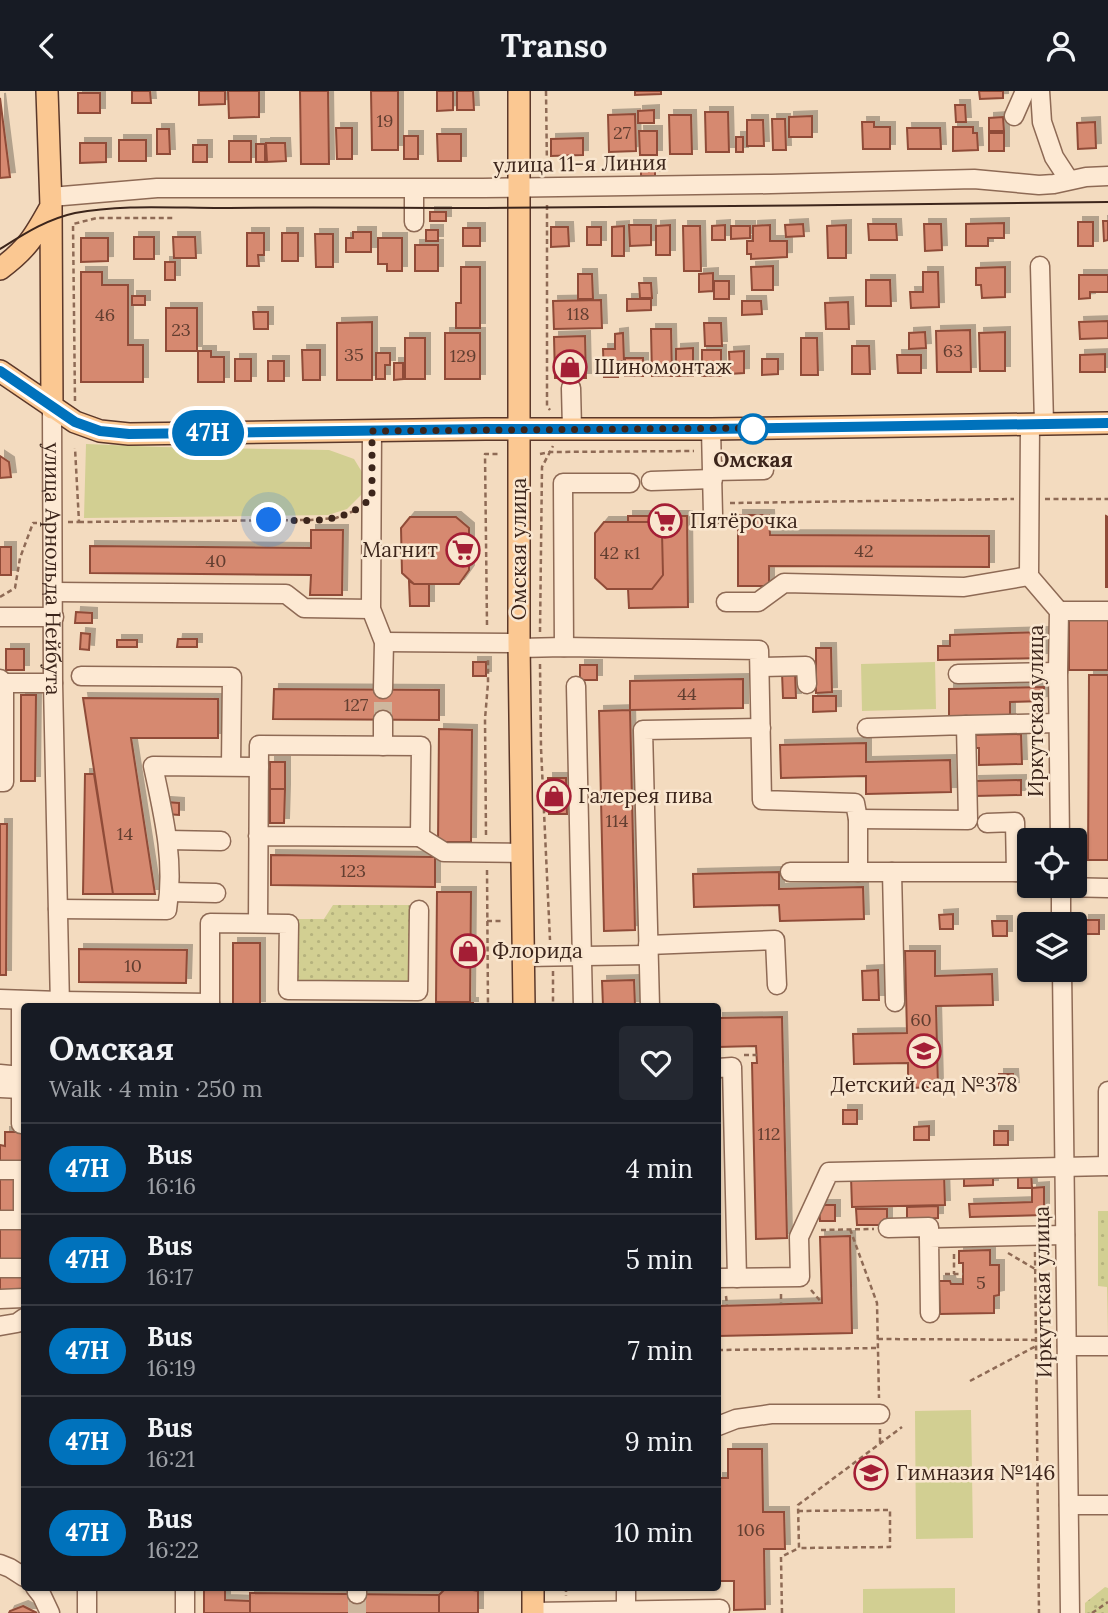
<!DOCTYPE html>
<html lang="en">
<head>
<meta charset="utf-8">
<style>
	:root { --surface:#171b24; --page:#242831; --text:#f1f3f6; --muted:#9ea1a6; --line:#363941 }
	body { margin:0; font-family:Lora,serif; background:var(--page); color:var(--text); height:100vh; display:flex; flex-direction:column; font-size:26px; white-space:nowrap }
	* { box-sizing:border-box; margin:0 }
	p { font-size:23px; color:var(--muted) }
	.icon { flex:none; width:38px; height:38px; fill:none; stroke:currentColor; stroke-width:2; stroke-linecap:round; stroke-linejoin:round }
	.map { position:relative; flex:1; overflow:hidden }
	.sheet { position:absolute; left:21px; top:912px; width:700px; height:588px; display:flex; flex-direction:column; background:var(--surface); border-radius:7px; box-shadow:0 2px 5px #0004 }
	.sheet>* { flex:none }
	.badge { padding:0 14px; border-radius:23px; font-size:24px; line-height:46px }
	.controls { position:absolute; left:1017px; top:737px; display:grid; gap:14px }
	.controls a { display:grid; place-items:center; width:70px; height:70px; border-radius:7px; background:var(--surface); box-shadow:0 2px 5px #0004; font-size:35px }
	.you { position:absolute; width:35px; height:35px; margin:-18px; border:5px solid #fff; border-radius:50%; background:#1a73e8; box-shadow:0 0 0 10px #1a73e833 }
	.map>.badge { position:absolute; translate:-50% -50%; box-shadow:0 0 0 4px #fff }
	.round { display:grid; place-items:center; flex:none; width:74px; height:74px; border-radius:7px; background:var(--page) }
	.headline { display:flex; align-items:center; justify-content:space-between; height:119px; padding:0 28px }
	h1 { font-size:33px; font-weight:700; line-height:52px }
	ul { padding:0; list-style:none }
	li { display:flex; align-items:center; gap:21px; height:91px; padding:0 28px; border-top:2px solid var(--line) }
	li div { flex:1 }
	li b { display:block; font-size:26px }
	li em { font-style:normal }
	li .badge { min-width:77px; font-weight:700; text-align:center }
	header { display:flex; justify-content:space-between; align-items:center; height:91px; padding:0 28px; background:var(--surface); font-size:32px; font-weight:700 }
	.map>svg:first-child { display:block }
	.grass { fill:#d2cf92 }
	.park { fill:url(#park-dots) }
	.building { fill:#d68970; stroke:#904c38; stroke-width:2; filter:url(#shadow) }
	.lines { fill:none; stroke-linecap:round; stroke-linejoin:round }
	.minor-tunnel { stroke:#ceb79e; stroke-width:18; stroke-dasharray:18 9; stroke-linecap:butt }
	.minor-casing { stroke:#8e6a55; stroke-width:21 }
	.major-casing { stroke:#5b382a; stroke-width:24 }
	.path { stroke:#8e6a55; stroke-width:2.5; stroke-dasharray:5 3.5; stroke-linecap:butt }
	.minor { stroke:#fde9d3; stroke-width:18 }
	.major { stroke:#fbc892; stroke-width:21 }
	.tram { stroke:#3c251b; stroke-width:2 }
	.line-casing { stroke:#fff; stroke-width:16 }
	.line { stroke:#0072bc; stroke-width:10 }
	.walk { stroke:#3c251b; stroke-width:7; stroke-dasharray:0 12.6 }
	.stop-dot { fill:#fff; stroke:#0072bc; stroke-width:3.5 }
	.labels { text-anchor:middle; stroke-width:5; stroke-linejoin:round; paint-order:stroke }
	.number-label { font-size:18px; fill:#623e30 }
	.street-label { font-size:21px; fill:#3c251b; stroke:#f9e6cf }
	.poi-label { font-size:21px; fill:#3c251b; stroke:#f9e6cf; text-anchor:start }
	.stop-label { font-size:21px; font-weight:bold; fill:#3c251b; stroke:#f9e6cf }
</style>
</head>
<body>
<header><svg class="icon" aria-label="back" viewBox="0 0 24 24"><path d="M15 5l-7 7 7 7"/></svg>Transo<svg class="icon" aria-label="person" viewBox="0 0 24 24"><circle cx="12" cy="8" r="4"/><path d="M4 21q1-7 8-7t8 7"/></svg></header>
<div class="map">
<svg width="1108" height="1522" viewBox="0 0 1108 1522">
	<defs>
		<pattern id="park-dots" width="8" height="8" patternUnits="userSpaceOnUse" patternTransform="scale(1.75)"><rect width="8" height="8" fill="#d2cf92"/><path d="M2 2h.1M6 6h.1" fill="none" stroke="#b5b27d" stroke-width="1.8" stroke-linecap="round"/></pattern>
		<filter id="shadow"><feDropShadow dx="5" dy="-5" stdDeviation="0" flood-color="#0004"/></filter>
	</defs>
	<rect width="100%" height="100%" fill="#f3dbbf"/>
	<path class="grass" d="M86,353L161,356L329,359L354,368L365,386L363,402L347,418L328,424L84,427Z
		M935,571L936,618L862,620L861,573Z
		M971,1319L973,1447L916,1448L915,1320Z
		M955,1497V1522H863V1498Z"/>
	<path class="park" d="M333,814H413V896L293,895V828H324Z
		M1098,1120H1108V1245L1107,1196L1098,1195Z
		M1105,1496L1108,1497V1522H1085V1512Z"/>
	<path class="building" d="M132,0H150L151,12H132Z
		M199,0H225V13L199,14Z
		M228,0H259V26L229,27Z
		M300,0H328L329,73H301Z
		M371,0H398V59H372Z
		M437,0H453V19L437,20Z
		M457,0H473L474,19H457Z
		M635,0H661V3L635,4Z
		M979,0H1003V7L980,8Z
		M78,2H100V22H78Z
		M0,7L10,86L0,87Z
		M955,14H965L966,31H956Z
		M654,19V32H638V20Z
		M705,21H728L729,61H706Z
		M635,23L636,60L609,61L608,24Z
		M669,24H691L692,63H670Z
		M812,25V46H789V26Z
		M1003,26L1004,40H989V27Z
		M772,28H785L786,59H773Z
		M747,29H763L764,55H747Z
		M862,31H874V36H890V58H863Z
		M1095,31L1096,57L1078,58L1077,32Z
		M953,36H973V42H977L978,59L953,60Z
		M336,37H352V68H337Z
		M907,37H940L941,58H908Z
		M157,38H169L170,63H157Z
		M639,40H657V64H640Z
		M989,42H1004V60H989Z
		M437,43H461V70H438Z
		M404,45H418V68H404Z
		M736,46H743V61H736Z
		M583,47V64L551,65V48Z
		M119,49H146V70H119Z
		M229,50H251V71H229Z
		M80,52H106V71L80,72Z
		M266,52H285L286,70L267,71Z
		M256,53H265V71H256Z
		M193,54H207V71H193Z
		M655,77V85H641V78Z
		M430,121H446V130H430Z
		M1103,130H1108V149L1104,150Z
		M1078,131H1093V155H1078Z
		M1004,132V147H988V155H966V133Z
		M803,133L804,145L786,146L785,134Z
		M868,133H896L897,149H869Z
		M924,133H941L942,159L925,160Z
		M629,134H651V154L630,155Z
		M670,134V164H656V135Z
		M725,134V149H712V135Z
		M770,134V150H787V166L751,168V163H747V150H753V135Z
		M846,134V167H828L827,135Z
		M624,135V165H612V136Z
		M683,135H700L701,180H684Z
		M731,135H750V147L731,148Z
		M551,136H568L569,155L551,156Z
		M587,136H601V154H587Z
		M463,137H480V155H463Z
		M426,139H438V150H426Z
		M353,141H371V161H346V147H353Z
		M247,142H264V164H258L259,175H247Z
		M282,142H298V170H282Z
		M315,143H333V176H316Z
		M134,146H154V168H134Z
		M173,146H195L196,167H174Z
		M81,147H108V170L81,171Z
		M378,147H402V180H387V173H378Z
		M415,154H438V180H415Z
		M165,171H175V189H165Z
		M773,175V199H752L751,176Z
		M461,176H480V237H456V212H461Z
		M1005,176V206L982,207L981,194H976V177Z
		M81,181H102V194H128V254H143V291H81Z
		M923,181H938L939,216L911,217L910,201H923Z
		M713,182V200L699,201V183Z
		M578,183H592L593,208H578Z
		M1079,184H1108V201H1090V207L1079,208Z
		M866,189H890L891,215H866Z
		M714,190H729V208H714Z
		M639,192H651L652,207H640Z
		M132,205H145V214H132Z
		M627,208H651V219L627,220Z
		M601,209L602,237L554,238L553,210Z
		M742,210H761L762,223L742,224Z
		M848,211L849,238H826L825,212Z
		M166,217H197V260H166Z
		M253,221H268V238H254Z
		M1108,230V247L1080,248L1079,231Z
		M372,231V289H337V232Z
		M704,232H721L722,255H705Z
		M651,238H671L672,285H652Z
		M970,239L971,281H937L936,240Z
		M925,241L926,257L909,258V242Z
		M1005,241V280H980L979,242Z
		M445,242H480V288H445Z
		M623,242L624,270H618V286H604L603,258H615V243Z
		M585,245L586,287H555L554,246Z
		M405,247H425V288H405Z
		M801,247H817L818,284H801Z
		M852,255H869L870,283H852Z
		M693,257V285H676V258Z
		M302,259H320V289H303Z
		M702,259H721V285H702Z
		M198,260H211V266H224V291H198Z
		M744,260V282L730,283L729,261Z
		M376,262H390V274H385V288H376Z
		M1105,263V281H1080V264Z
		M897,264H921V282H898Z
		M625,267H643V285H625Z
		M235,268H251V290H235Z
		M762,268H778V283L762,284Z
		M268,270H284V290H268Z
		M394,272H403V288L394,289Z
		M0,365L9,371L11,386L0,387Z
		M738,424H769L770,444L989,445V476L769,475V495H738Z
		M628,425H687L688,516L629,517L628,498H652L663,484L662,442L649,431H628Z
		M1106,425L1108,426V496H1106Z
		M410,426H456L469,437V479L459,493H414L402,482L401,437Z
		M604,431H649L662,442L663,484L652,498H607L595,487V442Z
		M311,439H343L342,504H310L311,484L90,482V455L311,457Z
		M0,456H11V484H0Z
		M409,490L414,493H429V515H410Z
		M76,521L92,522V532H75Z
		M1069,523H1108V579H1069Z
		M1044,541V567L938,569V555H950V544Z
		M81,542L90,543L89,559L80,558Z
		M178,548H197V556H177Z
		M117,549H137V556H117Z
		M816,557H831L832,601L816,602Z
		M6,558H24V579H6Z
		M473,571H486V585H473Z
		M580,574H597V589H580Z
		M795,581L796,607H783L782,582Z
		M1089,584H1108V769H1088Z
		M743,588V617L630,619V590Z
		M1044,596V610L1010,611V628L949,629V598Z
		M274,598L439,599V629L273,628Z
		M21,604H36L35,690H21Z
		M813,605H836V620L813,621Z
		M83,607L218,608V647H131L155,803H113Z
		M630,619L635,839L604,840L599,620Z
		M439,638L472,639L471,751H438Z
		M1021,643L1022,673L979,674V657H971V644Z
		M866,652V671L950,669L951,701L866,703V685L781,687L780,654Z
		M270,671H285V698H270Z
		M85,683H94L113,803H83Z
		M548,687H566L567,723H549Z
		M1021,689V704L975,705L974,690Z
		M270,698H285L284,732H270Z
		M166,711L179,712V724L166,723Z
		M0,733H7L6,884H0Z
		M271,764L435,766V796L271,794Z
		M779,781V798L863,796L864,828L780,830L779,814L694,816L693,783Z
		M437,801H471L470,911H436Z
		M953,823V838H940L939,824Z
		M1084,829H1099V843H1084Z
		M992,830H1007V845H993Z
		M233,852H260V915H233Z
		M79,858L187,859L186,892L79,891Z
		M905,860H935V885L992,883L993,914L936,915L938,996L908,997V972L854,973L853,943L907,942Z
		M878,879L879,909H863L862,880Z
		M634,889L635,915H603L602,890Z
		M436,911L473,912V915H436Z
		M782,926L787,1147L756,1148L752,972H757L756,955L718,956V927Z
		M999,983H1013L1014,996L999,997Z
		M843,1019H857V1033H843Z
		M929,1035V1049H914V1036Z
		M994,1040H1008V1054H994Z
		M5,1041H24V1071H0V1054L5,1055Z
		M993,1080V1094L964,1095V1081Z
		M1018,1080H1031L1032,1097H1018Z
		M944,1083L945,1114L852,1116L851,1086Z
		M0,1088H17V1120H0Z
		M1044,1096V1124L970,1126L969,1113L1032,1111V1097Z
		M819,1114H835V1130H820Z
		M938,1115V1127L907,1128V1116Z
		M856,1118H887V1134H857Z
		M0,1138H24V1168H0Z
		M850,1145L852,1242L718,1245V1215L822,1212L820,1146Z
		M990,1159V1174H999V1204L994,1205V1222L940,1223L939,1190H950L951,1193H963V1172H959V1160Z
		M0,1186H24V1201H0Z
		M728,1358H762L763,1421H784L785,1458H764L765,1518L734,1519V1490H718V1387H728Z
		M445,1498L473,1499L478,1500V1522H439V1504Z
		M204,1499H225V1509L250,1510V1522H204Z
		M250,1502L439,1504V1522H250Z
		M23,1515L37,1522H9L10,1520Z"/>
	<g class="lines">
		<path class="minor-tunnel" d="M383,629V598
			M357,1522V1503"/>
		<defs>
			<g id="minor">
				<path d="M1040,0L1042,31L1054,66L1069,89"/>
				<path d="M1014,25L1025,0"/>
				<path d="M414,98V131"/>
				<path d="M51,106L157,97H483L771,93L974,88L1039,94L1054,93L1086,86L1108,85"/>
				<path d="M1040,175L1044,333"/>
				<path d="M571,297L572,338"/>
				<path id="s1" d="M52,317L53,592L60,915"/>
				<path d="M1030,333L1029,485L1059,520L1058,581L1060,749"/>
				<path d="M711,338L713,424"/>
				<path d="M372,340L371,518L384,551L383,598"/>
				<path d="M712,380L764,379"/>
				<path d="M651,390L713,388"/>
				<path d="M54,501L286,503L304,517L371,518"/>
				<path d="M726,511H758L784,492L964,496L1029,485"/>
				<path d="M1059,520H1108"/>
				<path d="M0,526H54"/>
				<path d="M384,551L519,552"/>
				<path d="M564,556L563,392H630"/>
				<path d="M519,557L564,556L759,559L762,709L855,712L858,728V781"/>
				<path d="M760,576L806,575L807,593"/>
				<path d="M958,583L1058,581"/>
				<path d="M81,585L232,586L231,675"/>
				<path d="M0,588L4,592V691H0"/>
				<path d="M0,592H53"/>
				<path d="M576,595L583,915"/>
				<path d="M966,634L1058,632"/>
				<path d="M383,655V629"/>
				<path d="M858,728L968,729L966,634L867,637"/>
				<path d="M987,732L1015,731L1016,781"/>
				<path d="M420,746L444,761L522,762"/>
				<path d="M168,749L221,750"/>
				<path d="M790,781H1029"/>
				<path d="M892,781L895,911"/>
				<path d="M1061,794V833"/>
				<path d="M1061,796L1108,797"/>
				<path d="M170,801L216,802"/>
				<path d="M58,818L167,819C175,770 163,722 153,675L259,676"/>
				<path d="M258,832L259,654L421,655L420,746L258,745"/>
				<path d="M648,854L775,849L777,894"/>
				<path d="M523,866L648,864"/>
				<path d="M1062,878L1070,1522"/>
				<path d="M0,908L60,910L210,912V915"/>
				<path d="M210,912V832L289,833L288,899L418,900L419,819"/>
				<path d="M650,915L643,639L761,637"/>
				<path d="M718,977L732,976L737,1187"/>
				<path d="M0,983L21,985V909"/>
				<path d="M0,997L21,998V985H24"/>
				<path d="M21,1033V998"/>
				<path d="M1108,1075V1000"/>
				<path d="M0,1079H23V1129"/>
				<path d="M0,1129H24"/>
				<path d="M888,1137L929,1136V1147"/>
				<path d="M0,1177H24"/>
				<path d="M718,1187L800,1186L799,1146L829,1081L1108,1075"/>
				<path d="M0,1208L24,1207"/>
				<path d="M930,1222L929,1147L1065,1144"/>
				<path d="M0,1235L17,1232L24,1227"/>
				<path d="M1067,1255H1108"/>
				<path d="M718,1335L736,1328L771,1323H880"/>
				<path d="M1069,1414H1108"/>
				<path d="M0,1473L10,1477L24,1486"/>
				<path d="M35,1496L42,1505L50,1522"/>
				<path d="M357,1496V1503"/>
				<path d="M626,1496V1519"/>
				<path d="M533,1521L720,1518"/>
				<path d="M87,1522V1496"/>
				<path d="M185,1522V1496"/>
			</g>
			<path id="major" d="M47,0L51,115L52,317
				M519,0V552L524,915
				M0,178C27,158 34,146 50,117
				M0,280L75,331L100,340L129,343L485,338H711L1108,332
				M533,1496V1522"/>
		</defs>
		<use href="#minor" class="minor-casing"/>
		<use href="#major" class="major-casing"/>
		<path class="path" d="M546,0L547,79
			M547,114V315L550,319
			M75,310L73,133L97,127H173
			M540,363L550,361L694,360
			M1045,408H1108
			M730,412L1014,408
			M68,431H79L75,357
			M79,431L311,429L336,427L354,420
			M0,506L15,497L20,467L33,432H37
			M487,534L485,363H498
			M540,541L542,376L553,355
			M540,573L541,657L550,849
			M486,744L485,628L488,592V569
			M487,779L488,915
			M487,830H502
			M553,880V915
			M744,964H757
			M850,1138L877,1212L879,1307
			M821,1139L874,1138
			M1035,1161L1039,1522
			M1008,1162L1035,1178
			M954,1163V1183
			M945,1183H963
			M811,1199L822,1212
			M781,1203V1213
			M726,1205L727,1214
			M878,1248L1052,1249
			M718,1259L878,1257
			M970,1290L1036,1255
			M880,1338V1352
			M798,1420L890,1419V1456L799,1457
			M566,1496V1505
			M782,1522L781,1466L799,1457L798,1414L902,1336
			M1092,1522L1108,1511"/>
		<use href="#minor" class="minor"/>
		<use href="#major" class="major"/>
		<path class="tram" d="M0,158C24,143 47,128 75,122C122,113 173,117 221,117C309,116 397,117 485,117C693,116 900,113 1108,111"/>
	</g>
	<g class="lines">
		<defs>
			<path id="line" d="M0,280L75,331L100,340L129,343L485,338H711L1108,332"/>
		</defs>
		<use href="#line" class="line-casing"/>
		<use href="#line" class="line"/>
		<path class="walk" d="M269,429C296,429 328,433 353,420C360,417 366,411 372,407V340L764,337L753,338"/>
	</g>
	<defs>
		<symbol id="shop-ring" viewBox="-11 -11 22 22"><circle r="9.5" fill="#f9e6cf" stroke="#a41e35" stroke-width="1.5"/><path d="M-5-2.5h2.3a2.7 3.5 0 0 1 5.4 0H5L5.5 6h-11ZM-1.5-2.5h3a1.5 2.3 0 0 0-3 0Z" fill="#a41e35"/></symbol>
		<symbol id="supermarket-ring" viewBox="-11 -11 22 22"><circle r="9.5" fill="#f9e6cf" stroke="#a41e35" stroke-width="1.5"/><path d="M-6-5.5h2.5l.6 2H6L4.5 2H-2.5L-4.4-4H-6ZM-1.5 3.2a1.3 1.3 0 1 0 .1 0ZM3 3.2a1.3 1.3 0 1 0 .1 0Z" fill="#a41e35"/></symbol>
		<symbol id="school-ring" viewBox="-11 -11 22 22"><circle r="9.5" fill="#f9e6cf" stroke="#a41e35" stroke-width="1.5"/><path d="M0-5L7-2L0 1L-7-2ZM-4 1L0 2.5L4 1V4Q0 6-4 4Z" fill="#a41e35"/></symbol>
	</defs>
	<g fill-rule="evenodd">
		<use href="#shop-ring" x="551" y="257" width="38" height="38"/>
		<use href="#supermarket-ring" x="646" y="411" width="38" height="38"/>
		<use href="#supermarket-ring" x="444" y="440" width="38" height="38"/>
		<use href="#shop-ring" x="535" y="686" width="38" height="38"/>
		<use href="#shop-ring" x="449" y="841" width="38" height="38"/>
		<use href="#school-ring" x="905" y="941" width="38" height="38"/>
		<use href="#school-ring" x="852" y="1363" width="38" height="38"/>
	</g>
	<circle class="stop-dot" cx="753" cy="338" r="14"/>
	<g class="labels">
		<g class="number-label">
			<text x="385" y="36">19</text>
			<text x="622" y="48">27</text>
			<text x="578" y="229">118</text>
			<text x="105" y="230">46</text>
			<text x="181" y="245">23</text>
			<text x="953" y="266">63</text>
			<text x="354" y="270">35</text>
			<text x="463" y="271">129</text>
			<text x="864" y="466">42</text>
			<text x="620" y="468">42 к1</text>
			<text x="216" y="476">40</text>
			<text x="687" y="609">44</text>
			<text x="356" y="620">127</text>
			<text x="617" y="736">114</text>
			<text x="125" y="749">14</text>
			<text x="353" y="786">123</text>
			<text x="133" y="881">10</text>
			<text x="921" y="935">60</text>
			<text x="769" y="1049">112</text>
			<text x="981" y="1198">5</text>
			<text x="751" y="1445">106</text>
		</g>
		<g class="street-label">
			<text transform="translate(580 73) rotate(-1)" y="7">улица 11-я Линия</text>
			<text transform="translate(519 458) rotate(-90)" y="7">Омская улица</text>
			<text dy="7" stroke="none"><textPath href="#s1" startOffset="161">улица Арнольда Нейбута</textPath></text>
			<text transform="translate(1036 620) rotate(-90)" y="7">Иркутская улица</text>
			<text transform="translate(1043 1201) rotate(-91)" y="7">Иркутская улица</text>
		</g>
		<g class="poi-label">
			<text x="594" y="283">Шиномонтаж</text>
			<text x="690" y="437">Пятёрочка</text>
			<text x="438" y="466" text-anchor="end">Магнит</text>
			<text x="578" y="712">Галерея пива</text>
			<text x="492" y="867">Флорида</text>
			<text x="924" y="1001" text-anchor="middle">Детский сад №378</text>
			<text x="896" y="1389">Гимназия №146</text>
		</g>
		<g class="stop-label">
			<text x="753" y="376">Омская</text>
		</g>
	</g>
</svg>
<div class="controls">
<a><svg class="icon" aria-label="locate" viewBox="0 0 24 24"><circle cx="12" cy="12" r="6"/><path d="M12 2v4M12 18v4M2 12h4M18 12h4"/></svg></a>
<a><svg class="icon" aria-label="layers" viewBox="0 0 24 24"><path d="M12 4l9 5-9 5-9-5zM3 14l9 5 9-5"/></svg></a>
</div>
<div class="you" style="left:269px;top:429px"></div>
<b class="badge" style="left:208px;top:342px;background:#0072bc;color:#fff">47Н</b>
<section class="sheet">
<div class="headline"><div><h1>Омская</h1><p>Walk · 4 min · 250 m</p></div><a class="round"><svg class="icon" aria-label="heart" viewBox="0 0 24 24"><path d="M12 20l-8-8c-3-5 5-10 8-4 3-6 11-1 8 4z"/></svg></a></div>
<ul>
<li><span class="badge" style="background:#0072bc;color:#fff">47Н</span><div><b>Bus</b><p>16:16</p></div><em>4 min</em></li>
<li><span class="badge" style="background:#0072bc;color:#fff">47Н</span><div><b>Bus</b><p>16:17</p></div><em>5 min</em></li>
<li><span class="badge" style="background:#0072bc;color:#fff">47Н</span><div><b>Bus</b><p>16:19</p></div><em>7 min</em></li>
<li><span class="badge" style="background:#0072bc;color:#fff">47Н</span><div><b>Bus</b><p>16:21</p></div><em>9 min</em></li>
<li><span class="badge" style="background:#0072bc;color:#fff">47Н</span><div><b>Bus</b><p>16:22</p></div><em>10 min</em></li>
</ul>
</section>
</div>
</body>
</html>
